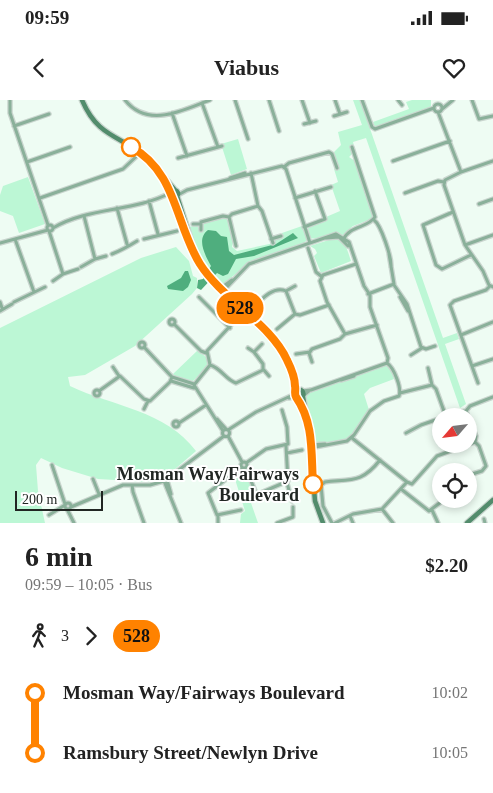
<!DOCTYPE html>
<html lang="en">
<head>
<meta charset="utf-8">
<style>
	:root { --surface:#fff; --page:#f6f6f6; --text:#222; --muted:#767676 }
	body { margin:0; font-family:"Times New Roman",serif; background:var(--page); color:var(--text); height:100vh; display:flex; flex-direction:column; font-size:19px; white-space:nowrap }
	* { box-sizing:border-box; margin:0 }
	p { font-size:16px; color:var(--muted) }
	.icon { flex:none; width:28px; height:28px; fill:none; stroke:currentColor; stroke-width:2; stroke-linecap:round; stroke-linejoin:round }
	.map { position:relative; height:423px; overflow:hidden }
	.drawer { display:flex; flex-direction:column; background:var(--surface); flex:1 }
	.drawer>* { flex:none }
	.badge { padding:0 10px; border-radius:16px; font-size:18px; line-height:32px }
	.needle { width:32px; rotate:242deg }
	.fabs { position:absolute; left:432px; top:308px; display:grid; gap:10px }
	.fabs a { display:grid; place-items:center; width:45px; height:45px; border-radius:50%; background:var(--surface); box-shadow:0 2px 8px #0003; font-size:25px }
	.scale { position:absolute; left:15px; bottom:12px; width:88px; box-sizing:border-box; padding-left:5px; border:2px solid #212623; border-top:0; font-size:14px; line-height:18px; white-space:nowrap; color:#212623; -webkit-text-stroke:4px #fff; paint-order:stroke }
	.map>.badge { position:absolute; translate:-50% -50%; box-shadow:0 0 0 2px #fff }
	.legs { display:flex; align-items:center; gap:8px; height:55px; padding:0 25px; font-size:16px }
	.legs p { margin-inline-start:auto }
	.head { display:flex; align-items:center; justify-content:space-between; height:85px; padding:0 25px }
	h1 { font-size:28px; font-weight:700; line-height:38px }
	ul { padding:0 25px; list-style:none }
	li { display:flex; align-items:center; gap:18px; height:60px; font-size:19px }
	li i { display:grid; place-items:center; width:8px; height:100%; margin:0 6px; background:currentColor }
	li i::after { content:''; width:12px; height:12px; margin:-6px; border:4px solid; border-radius:50%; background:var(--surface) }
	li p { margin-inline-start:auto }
	li:first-child i { background:linear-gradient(#0000 50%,currentColor 0) }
	li:last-child i { background:linear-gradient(currentColor 50%,#0000 0) }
	.status { display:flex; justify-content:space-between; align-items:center; height:35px; padding:0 25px; background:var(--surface); direction:ltr }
	.status svg { height:14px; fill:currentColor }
	header { display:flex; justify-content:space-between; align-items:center; height:65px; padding:0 25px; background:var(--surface); font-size:22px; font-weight:700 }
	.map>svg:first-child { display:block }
	.green { fill:#bcf7d5 }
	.water { fill:#4fae7e }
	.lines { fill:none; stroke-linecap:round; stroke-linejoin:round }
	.street-casing { stroke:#c9d5ce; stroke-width:5.5 }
	.secondary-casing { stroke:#c9d5ce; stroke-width:7 }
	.street { stroke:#8ab09a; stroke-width:3 }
	.secondary { stroke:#528c6c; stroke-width:4.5 }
	.line-1-casing { stroke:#fff; stroke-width:11 }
	.line-1 { stroke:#ff8200; stroke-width:8 }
	.stop-1-dot { fill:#fff; stroke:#ff8200; stroke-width:2.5 }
	.labels { text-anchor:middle; stroke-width:4; stroke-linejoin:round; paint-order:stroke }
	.stop-label { font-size:18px; font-weight:bold; fill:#212623; stroke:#fff; text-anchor:end }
</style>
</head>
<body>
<div class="status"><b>09:59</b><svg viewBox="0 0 49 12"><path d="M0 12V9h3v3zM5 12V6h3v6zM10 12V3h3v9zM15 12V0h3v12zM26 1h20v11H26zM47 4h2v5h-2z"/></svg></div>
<header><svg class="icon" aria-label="back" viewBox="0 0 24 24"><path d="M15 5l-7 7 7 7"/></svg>Viabus<svg class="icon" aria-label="heart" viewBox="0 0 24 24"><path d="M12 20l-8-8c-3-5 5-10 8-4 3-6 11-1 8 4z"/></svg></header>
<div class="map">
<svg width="493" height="423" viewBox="0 0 493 423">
	<rect width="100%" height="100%" fill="#eefcf3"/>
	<path class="green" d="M353,0H360L443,238L457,233L459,239L445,244L466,304L460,308L366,38L353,42L354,46L351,47L352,54L349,57L355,61L374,118L353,126L343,135C330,132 319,141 310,138L308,128L325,121L326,117L340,111L331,85L338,82L334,69L338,67L334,52L341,45L338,32L362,25Z
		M412,0H431V6L427,10L375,27L373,22L409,9L406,2Z
		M238,39L247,69L231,75L221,44Z
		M28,77L45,124L19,133L13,116L0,111V95L3,86Z
		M223,117L227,119L234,139L232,147L237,151L274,143L275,139L282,137V133L302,126L307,140L304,143L249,163L222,185L201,163L189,127L197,125L200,130L203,123Z
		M332,139C346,138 347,150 351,161L321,173L314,156L317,153L315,149L310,146Z
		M176,147L189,161L193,176L197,178V188L192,194L135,246L85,275L68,277L70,286C114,307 165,310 196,351L167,376L149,382L98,379L62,368L41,358L36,365L38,391L45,423H0V228L141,158Z
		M198,250C203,255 211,259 208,267L193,281L175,276L173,274Z
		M387,265L390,267L394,279L370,288L364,294L369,310L352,335L347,340L340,342H313L305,303L304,297L308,293Z
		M249,368L254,380L250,382L254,392L250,400L258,423H240L241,414L245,411L234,376Z"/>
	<path class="water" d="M208,130L216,131L221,136L227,137L229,151L234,155L276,144L293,133L298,138L254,156L236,159L228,174L223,176L217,173L201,190L197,188L198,180L203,179L211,166C205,155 196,139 208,130Z
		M185,171H188L191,180L188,187L183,191L168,189L167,186L181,178Z"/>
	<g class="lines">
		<defs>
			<path id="street" d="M10,0V13L48,125
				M125,0C148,29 183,10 210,0
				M235,0L248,39
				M269,0L279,31
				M302,0L310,23
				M335,0L340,14
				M362,0L372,27L375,29L434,8
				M398,0L402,5
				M472,0L479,19L493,16
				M202,3L218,47
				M434 8a4 4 0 1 1 8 0a4 4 0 1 1-8 0Z
				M442,9L453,0
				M438,12L461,72L493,61
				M172,13L187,56
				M334,16L347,12
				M304,24L316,21
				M14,26L49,14
				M178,58L222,46
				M393,61L450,41
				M27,62L70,47
				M284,67L289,63L329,52L332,54L337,68
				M461,72L445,80L444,85L465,145L483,171L489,185L493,187
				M230,78L245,73
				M405,93L438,81L444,82
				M178,95L187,90L282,66L286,69L310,143
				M40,98L123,69L140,53
				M295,98L331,87
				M149,101L158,134
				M479,104L493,99
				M258,106L262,111L273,143
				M117,108L127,144
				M453,112L423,125L436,165L442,169L471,155
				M84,116L95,159
				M229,117L232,114L258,106L251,73
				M229,117L236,146
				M374,120C381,125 392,158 391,167
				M193,124H199
				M47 128a3 3 0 1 1 6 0a3 3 0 1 1-6 0Z
				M304,127L325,119L315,91
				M53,128C88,107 134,112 170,93
				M201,130V122L223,116L229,117
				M49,131L63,174
				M326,138L339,137L348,146
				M15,139L34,192
				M144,139L177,131
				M271,139L281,136
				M343,140C350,125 368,128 375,117L352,47
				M0,143L48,130
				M465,145L493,135
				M308,148L316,172L321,176
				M112,154C122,150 129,146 137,141
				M356,164L323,175L320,181L327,202L345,234L377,225
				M81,167L95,159L106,156
				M53,181L63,174L78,169
				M394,185L407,204L421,247L426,249L435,246
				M221,188L232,180
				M224,190L249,164L336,134L349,142L364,186L370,195V207
				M286,191L295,214
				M286,191L295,186
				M368,194L394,184L389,154
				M199,197L230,228
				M400,197L408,211
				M0,202L2,208
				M14,202L45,187
				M252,209C260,201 273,185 286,191
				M0,211L12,204
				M295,214L300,215L329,205
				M169 222a3 3 0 1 1 6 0a3 3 0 1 1-6 0Z
				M236,223L246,214
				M174,224L201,251L206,253
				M277,229L295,214
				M461,235L493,222
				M139 245a3 3 0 1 1 6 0a3 3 0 1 1-6 0Z
				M144,247L172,277
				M248,248L254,252
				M296,254L310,252
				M411,255L422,248
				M312,262L309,253L312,249L340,239L345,234
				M210,265C221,268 226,280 236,283L263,270V264L254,252L262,244
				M472,266L493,259
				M113,267L119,276
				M428,268L432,285
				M263,269L269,276
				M172,277L194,284
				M341,280L354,276
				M171,281L194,288
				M478,283L450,205L454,201L486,190L490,186
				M432,285L436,289L445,314
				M94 293a3 3 0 1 1 6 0a3 3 0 1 1-6 0Z
				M99,291L120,276L144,299L150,301L170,282L172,277
				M302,291L311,290L387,263L388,258L370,207
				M400,293L432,285
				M304,295L310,290
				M289,298L296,297
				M144,309L148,301
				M466,311L470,306L493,297
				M445,314L466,311
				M217,319L226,329
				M173 324a3 3 0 1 1 6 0a3 3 0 1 1-6 0Z
				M179,323L206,305
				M222.5 333a3.5 3.5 0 1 1 7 0a3.5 3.5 0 1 1-7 0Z
				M228,330L256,312L295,294
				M223,331L194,285L210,265L207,251L244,211
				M406,333L421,325L441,318
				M228,336L242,362
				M352,338L407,382L412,384L437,356L475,342L476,336L466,311
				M310,345L325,344
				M310,348L347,341L354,335L370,311L384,301L399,296C402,288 394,268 387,263
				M287,353L302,350
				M241 365a3 3 0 1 1 6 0a3 3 0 1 1-6 0Z
				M246,363L266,349L288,344L287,327L282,310
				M52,365L65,404
				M469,375L482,371L486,366L479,346L475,342
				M93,379L99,394
				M167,380L171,394
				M164,381L181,423
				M251,381L256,393
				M287,383L292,401
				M132,385L133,392L144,423
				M401,389L429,411L445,399
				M251,397L288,381L286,346
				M65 406a3 3 0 1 1 6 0a3 3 0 1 1-6 0Z
				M71,407L123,385H150L164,381L224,336
				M67,409L74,423
				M382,409L393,423
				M241,410L217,415L208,393L242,367
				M432,410L438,423
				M49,415L65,405
				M218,416V423
				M350,416L353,423
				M484,419L485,423
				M277,423L293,417V407
				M332,423L323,406L321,385L325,382C352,379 362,383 380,360
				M335,423L353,414L382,409L407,382"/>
			<path id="secondary" d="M82,0C97,35 116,35 143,54C155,64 164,78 175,90
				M170 94a4 4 0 1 1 8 0a4 4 0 1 1-8 0Z
				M177,96L193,147
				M173,98L191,148L202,168L281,249L291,271L296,291
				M294.5 294a4.5 4.5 0 1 1 9 0a4.5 4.5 0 1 1-9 0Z
				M303,297L309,331L315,401L323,423
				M467,423L493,400"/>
		</defs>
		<use href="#street" class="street-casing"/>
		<use href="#secondary" class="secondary-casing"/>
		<use href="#street" class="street"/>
		<use href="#secondary" class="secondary"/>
	</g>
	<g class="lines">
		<defs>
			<path id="line-1" d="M131,47C177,72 175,124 200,164C222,199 271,224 287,260C291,268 295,277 295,286C296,289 294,294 296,297C314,323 311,352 313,384"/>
		</defs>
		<use href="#line-1" class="line-1-casing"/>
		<use href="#line-1" class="line-1"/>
	</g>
	<g class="stop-1-dot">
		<circle cx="131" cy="47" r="9"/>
		<circle cx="313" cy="384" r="9"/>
	</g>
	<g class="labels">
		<g class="stop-label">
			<text x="299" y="380">Mosman Way/Fairways<tspan x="299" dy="21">Boulevard</tspan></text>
		</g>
	</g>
</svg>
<div class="fabs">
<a><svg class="needle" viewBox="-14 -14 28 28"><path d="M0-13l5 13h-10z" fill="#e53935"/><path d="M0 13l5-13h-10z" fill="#767676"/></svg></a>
<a><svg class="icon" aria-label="locate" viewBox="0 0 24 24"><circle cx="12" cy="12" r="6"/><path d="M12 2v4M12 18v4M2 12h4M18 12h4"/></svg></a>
</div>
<div class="scale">200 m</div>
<b class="badge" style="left:240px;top:208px;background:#ff8200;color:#111">528</b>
</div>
<section class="drawer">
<div class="head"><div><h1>6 min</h1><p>09:59 – 10:05 · Bus</p></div><b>$2.20</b></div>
<div class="legs"><svg class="icon" aria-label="walk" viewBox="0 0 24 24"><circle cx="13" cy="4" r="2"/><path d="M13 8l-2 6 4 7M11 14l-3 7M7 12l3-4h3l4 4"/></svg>3<svg class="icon" aria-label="forward" viewBox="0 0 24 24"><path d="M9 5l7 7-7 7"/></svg><b class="badge" style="background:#ff8200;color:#111">528</b></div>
<ul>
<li><i style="color:#ff8200"></i><b>Mosman Way/Fairways Boulevard</b><p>10:02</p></li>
<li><i style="color:#ff8200"></i><b>Ramsbury Street/Newlyn Drive</b><p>10:05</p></li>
</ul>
</section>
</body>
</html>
